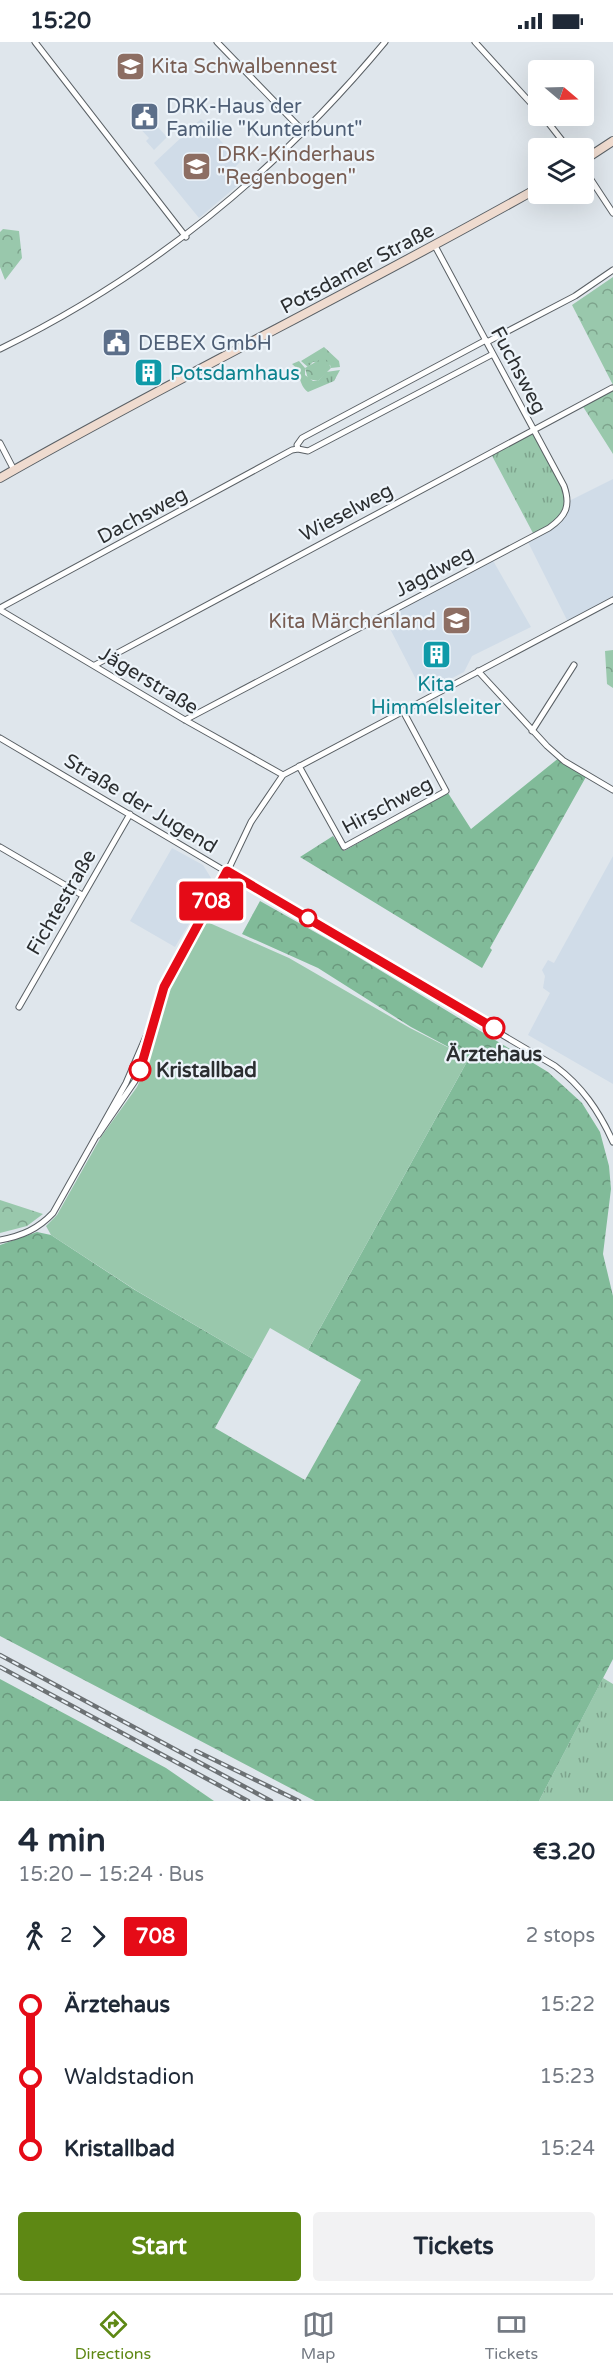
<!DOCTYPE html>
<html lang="en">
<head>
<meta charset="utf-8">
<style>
	:root { --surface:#fff; --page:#f2f2f3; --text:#1f2937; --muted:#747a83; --line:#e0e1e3; --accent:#5e8814 }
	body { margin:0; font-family:"Varela Round",sans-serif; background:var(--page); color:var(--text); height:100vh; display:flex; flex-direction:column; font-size:22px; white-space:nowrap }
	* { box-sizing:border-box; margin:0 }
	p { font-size:20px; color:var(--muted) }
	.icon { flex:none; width:33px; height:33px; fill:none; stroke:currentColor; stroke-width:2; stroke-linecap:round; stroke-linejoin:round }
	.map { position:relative; height:1759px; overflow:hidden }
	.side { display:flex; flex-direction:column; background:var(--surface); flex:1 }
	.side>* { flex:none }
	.badge { padding:0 12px; border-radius:4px; font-size:21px; line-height:39px }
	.needle { width:39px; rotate:109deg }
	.buttons { position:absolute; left:528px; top:18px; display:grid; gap:12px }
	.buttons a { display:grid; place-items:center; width:66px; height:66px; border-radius:6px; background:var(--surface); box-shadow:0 6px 24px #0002; font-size:30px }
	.map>.badge { position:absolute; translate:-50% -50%; box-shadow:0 0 0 3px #fff }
	.legs { display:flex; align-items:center; gap:9px; height:66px; padding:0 18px; font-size:20px }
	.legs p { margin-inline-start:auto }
	.headline { display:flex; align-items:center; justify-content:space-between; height:102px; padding:0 18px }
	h1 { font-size:33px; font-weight:800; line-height:45px }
	.action { display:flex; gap:12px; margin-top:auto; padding:12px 18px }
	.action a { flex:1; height:69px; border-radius:6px; background:var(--accent); color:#fff; font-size:24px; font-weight:800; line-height:69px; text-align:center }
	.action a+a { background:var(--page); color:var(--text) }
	ul { padding:0 18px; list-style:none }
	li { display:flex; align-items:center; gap:21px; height:72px; font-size:22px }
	li i { display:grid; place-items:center; width:9px; height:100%; margin:0 8px; background:currentColor }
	li i::after { content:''; width:15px; height:15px; margin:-8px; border:4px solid; border-radius:50%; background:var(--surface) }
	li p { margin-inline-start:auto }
	li:first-child i { background:linear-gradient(#0000 50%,currentColor 0) }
	li:last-child i { background:linear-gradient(currentColor 50%,#0000 0) }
	.status { display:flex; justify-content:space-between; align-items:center; height:42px; padding:0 30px; background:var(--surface); direction:ltr }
	.status svg { height:16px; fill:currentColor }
	.tabs { display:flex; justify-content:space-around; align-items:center; height:84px; border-top:2px solid var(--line); background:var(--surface); font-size:16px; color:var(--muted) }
	.tabs a { display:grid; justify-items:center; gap:3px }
	.tabs .on { color:var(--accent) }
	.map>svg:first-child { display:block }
	.built { fill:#d0dce8 }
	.grass { fill:url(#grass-tufts) }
	.forest { fill:url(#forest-crowns) }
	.park { fill:url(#park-crowns) }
	.pitch { fill:#99c8ac }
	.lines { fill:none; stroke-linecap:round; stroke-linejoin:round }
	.street-casing { stroke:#5a6065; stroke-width:7 }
	.secondary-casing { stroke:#5a6065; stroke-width:10 }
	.street { stroke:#fff; stroke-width:5 }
	.secondary { stroke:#efdbcf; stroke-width:8 }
	.rail-casing { stroke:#6c7174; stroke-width:4.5 }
	.rail { stroke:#edf4fa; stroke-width:2; stroke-dasharray:7; stroke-linecap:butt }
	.line-1-casing { stroke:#fff; stroke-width:14 }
	.line-1 { stroke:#e50b17; stroke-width:9 }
	.stop-1-dot { fill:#fff; stroke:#e50b17; stroke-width:3 }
	.labels { text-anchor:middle; stroke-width:4.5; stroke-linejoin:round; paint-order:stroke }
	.education-label { font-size:20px; fill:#785e54; stroke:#edf4fa; text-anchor:start }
	.service-label { font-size:20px; fill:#4e5e75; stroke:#edf4fa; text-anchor:start }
	.street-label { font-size:20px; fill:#2b2e30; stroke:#edf4fa }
	.culture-label { font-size:20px; fill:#0d838f; stroke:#edf4fa; text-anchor:start }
	.stop-label { font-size:20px; font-weight:bold; fill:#2b2e30; stroke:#edf4fa }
</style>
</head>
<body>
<div class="status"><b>15:20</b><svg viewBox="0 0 49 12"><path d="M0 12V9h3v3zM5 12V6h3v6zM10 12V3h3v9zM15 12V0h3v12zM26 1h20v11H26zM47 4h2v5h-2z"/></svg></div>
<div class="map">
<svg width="613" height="1759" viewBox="0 0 613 1759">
	<defs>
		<pattern id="grass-tufts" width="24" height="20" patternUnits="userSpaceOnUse" patternTransform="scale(1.5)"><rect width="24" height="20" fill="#99c8ac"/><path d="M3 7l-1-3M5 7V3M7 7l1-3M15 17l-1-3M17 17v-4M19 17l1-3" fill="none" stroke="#7da38c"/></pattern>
		<pattern id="forest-crowns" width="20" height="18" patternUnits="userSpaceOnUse" patternTransform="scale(1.5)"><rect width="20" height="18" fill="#81bb99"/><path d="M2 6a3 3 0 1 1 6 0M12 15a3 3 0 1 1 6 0" fill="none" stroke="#6a987d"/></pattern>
		<pattern id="park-crowns" width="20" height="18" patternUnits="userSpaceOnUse" patternTransform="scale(1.5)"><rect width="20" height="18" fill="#99c8ac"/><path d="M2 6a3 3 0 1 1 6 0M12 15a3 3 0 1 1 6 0" fill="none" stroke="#7da38c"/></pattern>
	</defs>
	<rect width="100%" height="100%" fill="#dfe6ec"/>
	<path class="built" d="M141,67L167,95L154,108L146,99L149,96L131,77Z
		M201,77L240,120L233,127L244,138L199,176L154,121Z
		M613,437V558L568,580L526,496L549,486L569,459Z
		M491,515L531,585L472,614L464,630L423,651L383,573Z
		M172,806L203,823L211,836L205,855L175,905L130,879Z
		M613,814V1042L528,993L550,951L543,946L545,934L542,928L548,918L554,921Z"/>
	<path class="grass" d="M324,305L339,319L340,325L331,326L330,323L313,320L308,325L301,319Z
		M299,319L305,326V333L313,339H318L326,330L340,328L334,339L308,350C297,342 302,329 292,322Z
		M534,387L569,459L559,479L534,493L490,410Z
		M603,1636L613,1642V1759H539Z"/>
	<path class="forest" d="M560,715L587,733L490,906L492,908L482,926L300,815L333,794L344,809L448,751L471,787Z
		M260,859L345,907L548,1030L582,1061L600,1090L609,1124L611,1147L603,1212L613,1254V1617L539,1759H315L0,1594V1203L37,1190L51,1193L135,1248L253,1317L215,1386L305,1438L361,1338L308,1308L469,1016L411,985L318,926L242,892Z
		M0,1637L166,1726L214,1759H0Z"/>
	<path class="park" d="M3,187L19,189L22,216L5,238L0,225V190Z
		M613,235V343L572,263Z
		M321,317L327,318L331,326L318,339L308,337L305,326Z
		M613,346V412L582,363Z
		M613,608V646L607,642L605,609Z
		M0,1158L43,1172L27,1184L0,1191Z"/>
	<path class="pitch" d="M205,879L289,916L410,986L469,1016L308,1308L270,1286L253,1317L137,1249L51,1193L46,1184L57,1173L101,1095L137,1045L147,1023L169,945Z"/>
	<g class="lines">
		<defs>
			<path id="street" d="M35,0L186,195
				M217,0L303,89
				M475,0L538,69
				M543,74L568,106
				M584,127L613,171
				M487,300L575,254L613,228
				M0,307C150,234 278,129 385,0
				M0,401L14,428
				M298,407L297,403L302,396L486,298
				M0,566L292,408L298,407L308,409L493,312
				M0,568L185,678L283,733
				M95,623L612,346
				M478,629L547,704L564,719L613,748
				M185,678L549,486C566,474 571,464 564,444L435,204
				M532,689L574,623
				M0,696L555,1024C582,1044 599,1069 613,1100
				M299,724L344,805L446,749L403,669
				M0,805L82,853
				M19,965L130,772
				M98,1093L135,1039L144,1019L164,945L230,824L251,780L283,733L613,558
				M0,1198C22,1194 38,1187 53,1171L126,1041L151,983"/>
			<path id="secondary" d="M584,118L613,99
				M0,436C177,335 361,246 538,146"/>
		</defs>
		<use href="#street" class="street-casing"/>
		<use href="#secondary" class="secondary-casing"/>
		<use href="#street" class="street"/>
		<use href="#secondary" class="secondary"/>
		<defs>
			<path id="rail" d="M0,1613L271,1759
				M0,1625L248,1759
				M196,1709L299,1759"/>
		</defs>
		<use href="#rail" class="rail-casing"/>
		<use href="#rail" class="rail"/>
	</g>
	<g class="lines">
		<defs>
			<path id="line-1" d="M140,1028L164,945L227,829L494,986"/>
		</defs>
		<use href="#line-1" class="line-1-casing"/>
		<use href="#line-1" class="line-1"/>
	</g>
	<defs>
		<symbol id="school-square" viewBox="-11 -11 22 22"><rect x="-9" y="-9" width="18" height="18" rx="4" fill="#8d6e63" stroke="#edf4fa"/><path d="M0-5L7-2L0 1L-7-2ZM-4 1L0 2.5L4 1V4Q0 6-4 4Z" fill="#fff"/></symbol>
		<symbol id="civic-square" viewBox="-11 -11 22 22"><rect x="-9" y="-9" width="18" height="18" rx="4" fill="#5c6f8a" stroke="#edf4fa"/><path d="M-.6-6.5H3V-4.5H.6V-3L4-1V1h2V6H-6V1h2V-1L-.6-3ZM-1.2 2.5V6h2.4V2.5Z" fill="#fff"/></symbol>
		<symbol id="building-square" viewBox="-11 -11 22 22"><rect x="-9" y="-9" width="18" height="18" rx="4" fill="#0f9aa8" stroke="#edf4fa"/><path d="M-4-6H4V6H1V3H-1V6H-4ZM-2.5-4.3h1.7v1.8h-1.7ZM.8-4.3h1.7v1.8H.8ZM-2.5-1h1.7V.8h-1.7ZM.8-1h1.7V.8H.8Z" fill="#fff"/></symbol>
	</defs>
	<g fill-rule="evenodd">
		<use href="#school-square" x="114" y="8" width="33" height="33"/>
		<use href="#civic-square" x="128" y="58" width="33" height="33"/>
		<use href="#school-square" x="180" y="108" width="33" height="33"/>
		<use href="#civic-square" x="100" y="284" width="33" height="33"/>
		<use href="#building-square" x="132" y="314" width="33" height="33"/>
		<use href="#school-square" x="440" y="562" width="33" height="33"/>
		<use href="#building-square" x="420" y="596" width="33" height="33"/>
	</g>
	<g class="stop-1-dot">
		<circle cx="308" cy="876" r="8"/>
		<circle cx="494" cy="986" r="10"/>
		<circle cx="140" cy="1028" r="10"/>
	</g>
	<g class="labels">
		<g class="education-label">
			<text x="151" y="31">Kita Schwalbennest</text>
			<text x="217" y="119">DRK-Kinderhaus<tspan x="217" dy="23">"Regenbogen"</tspan></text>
			<text x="436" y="586" text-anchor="end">Kita Märchenland</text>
		</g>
		<g class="service-label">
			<text x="166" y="71">DRK-Haus der<tspan x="166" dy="23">Familie "Kunterbunt"</tspan></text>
			<text x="138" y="308">DEBEX GmbH</text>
		</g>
		<g class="street-label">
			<text transform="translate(357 226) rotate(-28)" y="7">Potsdamer Straße</text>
			<text transform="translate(519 328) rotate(62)" y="7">Fuchsweg</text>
			<text transform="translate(346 470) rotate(-28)" y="7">Wieselweg</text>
			<text transform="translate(142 473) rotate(-28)" y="7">Dachsweg</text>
			<text transform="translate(434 529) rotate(-28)" y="7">Jagdweg</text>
			<text transform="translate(149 638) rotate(31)" y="7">Jägerstraße</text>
			<text transform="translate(141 761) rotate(31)" y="7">Straße der Jugend</text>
			<text transform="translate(387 763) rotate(-28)" y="7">Hirschweg</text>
			<text transform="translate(61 860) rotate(-60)" y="7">Fichtestraße</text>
		</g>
		<g class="culture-label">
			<text x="170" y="338">Potsdamhaus</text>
			<text x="436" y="649" text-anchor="middle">Kita<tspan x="436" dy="23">Himmelsleiter</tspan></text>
		</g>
		<g class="stop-label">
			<text x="494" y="1019">Ärztehaus</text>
			<text x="156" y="1035" text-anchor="start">Kristallbad</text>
		</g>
	</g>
</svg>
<div class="buttons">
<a><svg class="needle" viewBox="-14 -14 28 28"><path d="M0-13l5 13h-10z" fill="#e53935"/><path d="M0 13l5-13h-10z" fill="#747a83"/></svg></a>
<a><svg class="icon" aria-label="layers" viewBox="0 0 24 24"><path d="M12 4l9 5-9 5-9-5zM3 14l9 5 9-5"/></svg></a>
</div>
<b class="badge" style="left:211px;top:859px;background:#e50b17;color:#fff">708</b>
</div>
<section class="side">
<div class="headline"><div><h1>4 min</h1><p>15:20 – 15:24 · Bus</p></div><b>€3.20</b></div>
<div class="legs"><svg class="icon" aria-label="walk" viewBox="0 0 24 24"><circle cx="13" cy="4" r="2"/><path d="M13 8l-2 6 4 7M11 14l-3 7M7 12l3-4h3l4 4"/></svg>2<svg class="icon" aria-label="forward" viewBox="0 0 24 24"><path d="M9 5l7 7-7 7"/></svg><b class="badge" style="background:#e50b17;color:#fff">708</b><p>2 stops</p></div>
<ul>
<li><i style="color:#e50b17"></i><b>Ärztehaus</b><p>15:22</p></li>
<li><i style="color:#e50b17"></i><span>Waldstadion</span><p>15:23</p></li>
<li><i style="color:#e50b17"></i><b>Kristallbad</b><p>15:24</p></li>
</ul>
<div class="action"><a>Start</a><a>Tickets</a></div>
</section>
<nav class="tabs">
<a class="on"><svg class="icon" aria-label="directions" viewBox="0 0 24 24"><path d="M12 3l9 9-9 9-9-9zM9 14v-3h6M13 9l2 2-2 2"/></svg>Directions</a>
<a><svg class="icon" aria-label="map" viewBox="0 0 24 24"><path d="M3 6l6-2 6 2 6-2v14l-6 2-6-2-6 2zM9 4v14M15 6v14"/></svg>Map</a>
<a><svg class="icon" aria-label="tickets" viewBox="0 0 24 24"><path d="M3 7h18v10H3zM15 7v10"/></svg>Tickets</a>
</nav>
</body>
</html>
